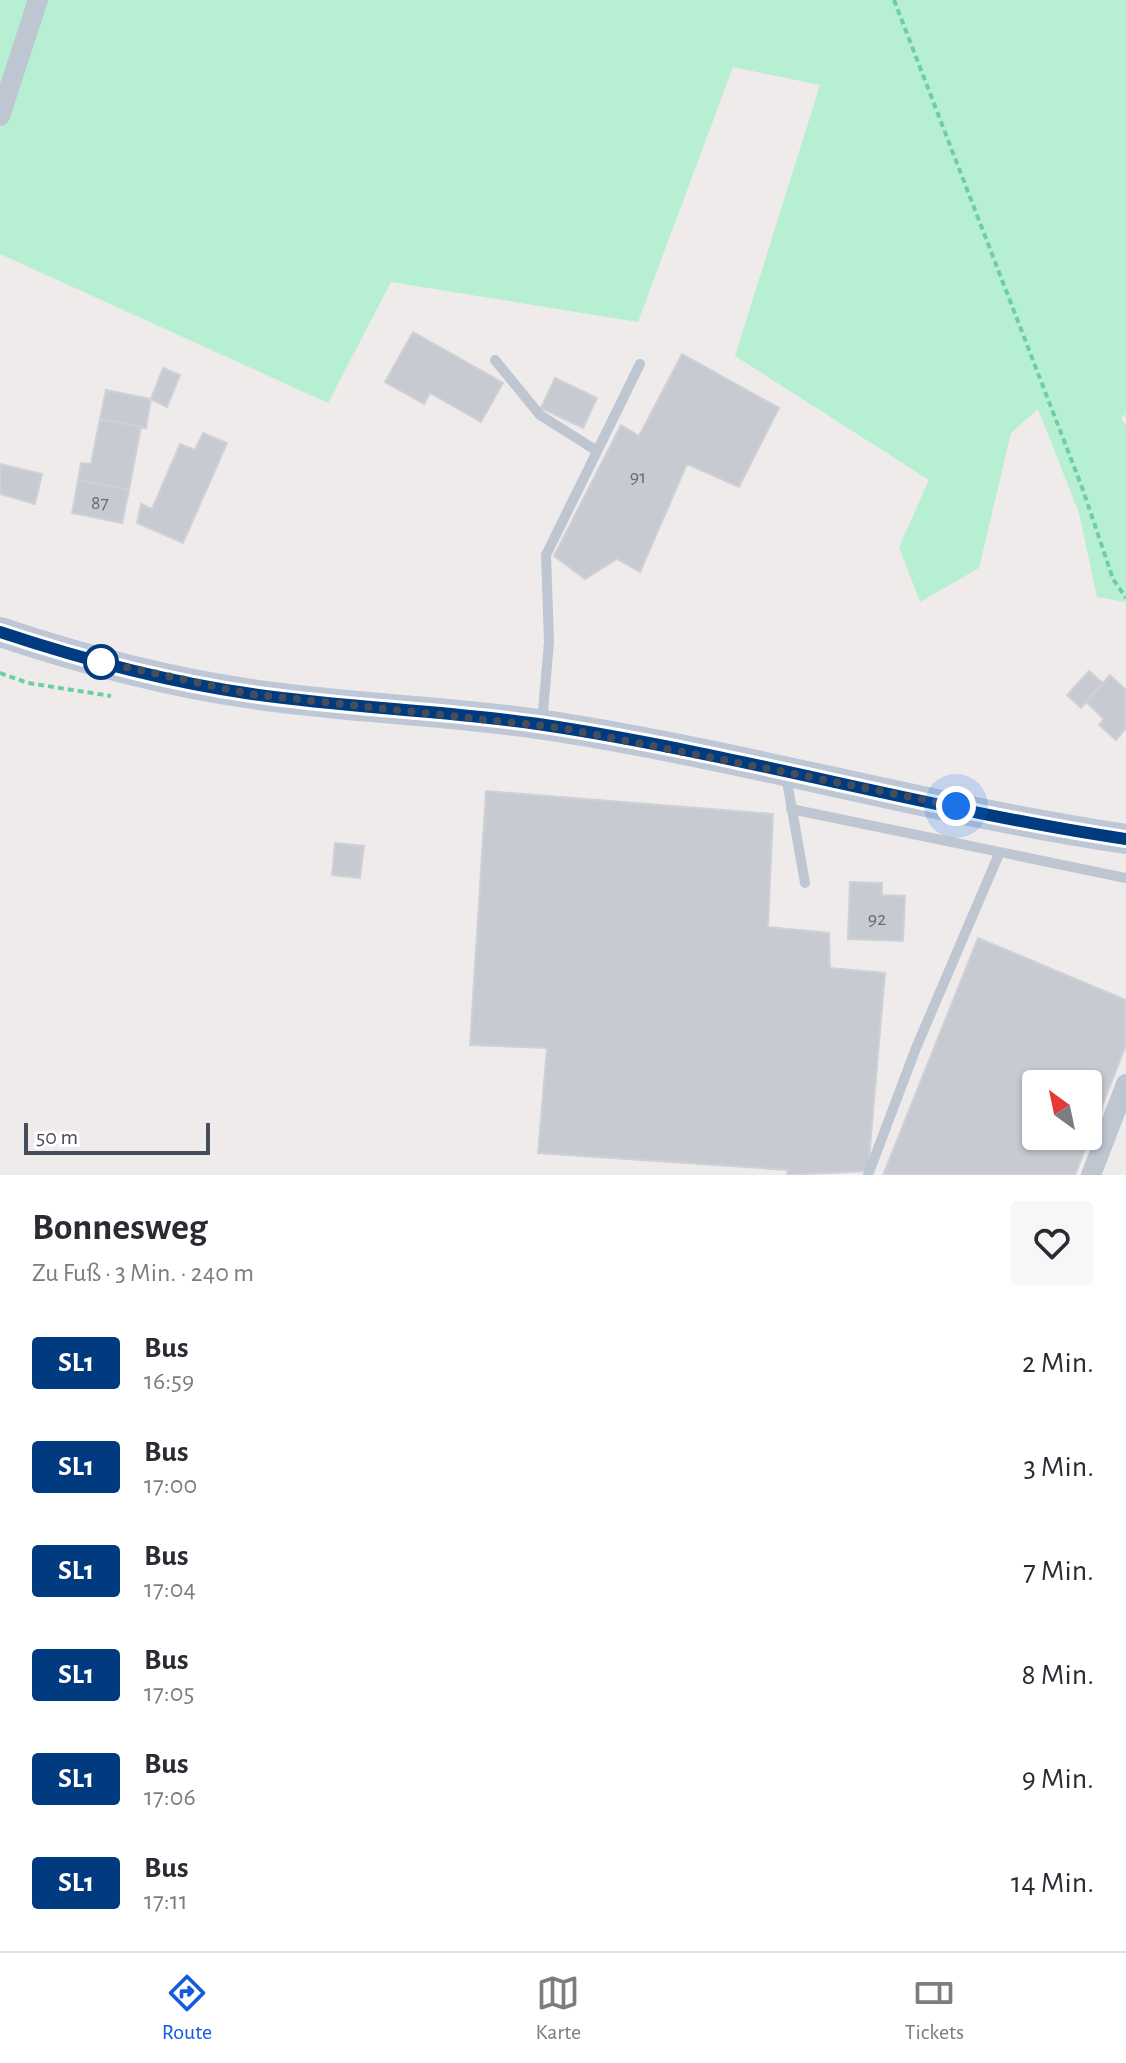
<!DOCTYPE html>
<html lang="de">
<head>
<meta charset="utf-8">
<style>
	:root { --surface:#fff; --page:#f7f7f7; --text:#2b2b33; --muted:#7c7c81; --line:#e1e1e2; --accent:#135ae0 }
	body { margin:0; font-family:"Alegreya Sans",sans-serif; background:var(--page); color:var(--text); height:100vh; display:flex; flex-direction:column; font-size:30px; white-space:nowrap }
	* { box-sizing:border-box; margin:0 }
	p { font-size:26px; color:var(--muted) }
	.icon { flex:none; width:44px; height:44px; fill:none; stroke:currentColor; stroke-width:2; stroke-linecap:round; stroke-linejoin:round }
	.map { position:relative; height:1175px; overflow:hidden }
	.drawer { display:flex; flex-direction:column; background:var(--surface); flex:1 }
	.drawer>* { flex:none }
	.badge { padding:0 16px; border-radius:6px; font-size:28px; line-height:52px }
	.needle { width:52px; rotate:327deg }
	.fabs { position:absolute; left:1022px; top:1070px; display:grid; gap:16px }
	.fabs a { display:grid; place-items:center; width:80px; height:80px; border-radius:8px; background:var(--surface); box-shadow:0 2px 6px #0004; font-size:40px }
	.scale { position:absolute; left:24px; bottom:20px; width:186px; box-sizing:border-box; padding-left:8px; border:4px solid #444d59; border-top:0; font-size:22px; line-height:28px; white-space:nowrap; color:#444d59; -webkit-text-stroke:6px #fff; paint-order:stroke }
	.you { position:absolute; width:40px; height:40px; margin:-20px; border:6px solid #fff; border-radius:50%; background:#1a73e8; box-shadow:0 0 0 12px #1a73e833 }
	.map>.badge { position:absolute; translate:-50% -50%; box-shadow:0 0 0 4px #fff }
	.round { display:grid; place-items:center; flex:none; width:84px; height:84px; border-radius:8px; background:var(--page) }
	.head { display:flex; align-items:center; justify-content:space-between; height:136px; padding:0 32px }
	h1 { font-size:38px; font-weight:600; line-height:60px }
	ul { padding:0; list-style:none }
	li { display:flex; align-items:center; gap:24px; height:104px; padding:0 32px }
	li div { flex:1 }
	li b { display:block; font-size:30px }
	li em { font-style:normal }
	li .badge { min-width:88px; font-weight:700; text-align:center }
	.menu { display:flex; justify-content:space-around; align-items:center; height:112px; border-top:2px solid var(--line); background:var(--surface); font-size:22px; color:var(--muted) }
	.menu a { display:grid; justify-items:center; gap:4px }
	.menu .selected { color:var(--accent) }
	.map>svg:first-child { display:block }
	.green { fill:#b7efd2 }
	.building { fill:#c8cad1; stroke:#cfd1d8; stroke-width:2; fill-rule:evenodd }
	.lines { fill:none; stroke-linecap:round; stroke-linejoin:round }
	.path { stroke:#6ecea7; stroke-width:4; stroke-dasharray:6 4; stroke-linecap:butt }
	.lane { stroke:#bec6d2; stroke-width:10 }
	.street { stroke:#bec6d2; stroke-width:20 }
	.secondary { stroke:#bdc7d6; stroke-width:30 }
	.line-casing { stroke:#fff; stroke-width:18 }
	.line { stroke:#003b80; stroke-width:12 }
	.walk { stroke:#444d59; stroke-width:8; stroke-dasharray:0 14.4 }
	.stop-dot { fill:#fff; stroke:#003b80; stroke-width:4 }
	.labels { text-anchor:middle; stroke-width:6; stroke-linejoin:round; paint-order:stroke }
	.number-label { font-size:20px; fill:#656c77 }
</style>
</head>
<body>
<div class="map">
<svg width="1126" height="1175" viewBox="0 0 1126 1175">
	<rect width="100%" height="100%" fill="#efebeb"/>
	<path class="green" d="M0,0H39L0,113Z
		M41,0H1126V414L1121,418L1126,425V602L1097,597L1079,513L1038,409L1011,433L979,568L920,602L899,547L929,480L735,356L820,85L733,67L638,322L391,282L328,403L0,254V129Z"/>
	<path class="building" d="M413,332L503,383L481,422L430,393L424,404L385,382Z
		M682,354L779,408L739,487L687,464L640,572L617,559L585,579L554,556L621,425L639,436Z
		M163,368L180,375L167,407L151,399Z
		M555,378L597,398L583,428L541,408Z
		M106,390L151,399L146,428L100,419Z
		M100,419L141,427L129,490L78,480L81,463L91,464Z
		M203,433L227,443L183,543L137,523L141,504L152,509L180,444L195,450Z
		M0,464L42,474L35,504L0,494Z
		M78,480L129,490L122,523L72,513Z
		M1089,671L1103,683L1081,708L1067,695Z
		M1110,675L1126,690V728L1116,740L1099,725L1104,719L1086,702Z
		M486,791L773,814L768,927L829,933L830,968L885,973L868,1171L787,1175L788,1170L538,1153L547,1048L470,1045Z
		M335,843L364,846L360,878L332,875Z
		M850,882L882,883V895L905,896L903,941L848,939Z
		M978,938L1126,1000V1045L1075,1175H883ZM1036,1084H1088V1136H1036Z"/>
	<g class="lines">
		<path class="path" d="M894,0L1083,490L1113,579L1126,598
			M0,673L28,683L111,696"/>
		<path class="lane" d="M495,360L540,415L597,451
			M542,723L549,642L546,555L640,364
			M786,776L805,883
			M791,809L1126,878
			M868,1175L916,1048L999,854"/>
		<path class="street" d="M0,116L38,0
			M1091,1175L1126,1084"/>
		<path class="secondary" d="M0,632C81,659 167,682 252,694C355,709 460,711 564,728C752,758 937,811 1126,839"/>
	</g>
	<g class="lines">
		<defs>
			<path id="line" d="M0,632C81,659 167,682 252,694C355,709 460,711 564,728C752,758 937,811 1126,839"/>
		</defs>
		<use href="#line" class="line-casing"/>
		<use href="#line" class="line"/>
		<path class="walk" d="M101,662L93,660L250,694L562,728L956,806"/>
	</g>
	<circle class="stop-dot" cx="101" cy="662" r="16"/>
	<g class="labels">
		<g class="number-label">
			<text x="638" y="483">91</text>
			<text x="100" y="509">87</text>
			<text x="877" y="925">92</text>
		</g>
	</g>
</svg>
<div class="fabs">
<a><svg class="needle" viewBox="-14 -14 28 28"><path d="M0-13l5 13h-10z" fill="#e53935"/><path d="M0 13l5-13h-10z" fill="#7c7c81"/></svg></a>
</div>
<div class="scale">50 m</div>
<div class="you" style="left:956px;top:806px"></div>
</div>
<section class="drawer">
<div class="head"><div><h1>Bonnesweg</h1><p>Zu Fuß · 3 Min. · 240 m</p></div><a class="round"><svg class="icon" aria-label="heart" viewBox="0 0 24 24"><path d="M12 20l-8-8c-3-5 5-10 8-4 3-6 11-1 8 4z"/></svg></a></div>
<ul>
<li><span class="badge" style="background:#003b80;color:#fff">SL1</span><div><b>Bus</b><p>16:59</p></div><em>2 Min.</em></li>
<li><span class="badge" style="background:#003b80;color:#fff">SL1</span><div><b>Bus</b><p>17:00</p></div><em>3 Min.</em></li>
<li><span class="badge" style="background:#003b80;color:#fff">SL1</span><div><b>Bus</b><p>17:04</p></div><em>7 Min.</em></li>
<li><span class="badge" style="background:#003b80;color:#fff">SL1</span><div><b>Bus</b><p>17:05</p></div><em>8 Min.</em></li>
<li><span class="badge" style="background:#003b80;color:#fff">SL1</span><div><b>Bus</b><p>17:06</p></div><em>9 Min.</em></li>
<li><span class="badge" style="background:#003b80;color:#fff">SL1</span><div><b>Bus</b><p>17:11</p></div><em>14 Min.</em></li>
</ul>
</section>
<nav class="menu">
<a class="selected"><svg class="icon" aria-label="directions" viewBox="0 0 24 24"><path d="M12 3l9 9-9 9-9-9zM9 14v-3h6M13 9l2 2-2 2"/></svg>Route</a>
<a><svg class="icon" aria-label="map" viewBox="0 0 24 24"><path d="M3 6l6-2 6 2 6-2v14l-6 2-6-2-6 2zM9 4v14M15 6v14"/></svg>Karte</a>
<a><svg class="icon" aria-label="tickets" viewBox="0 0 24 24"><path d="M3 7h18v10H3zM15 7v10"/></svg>Tickets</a>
</nav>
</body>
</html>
